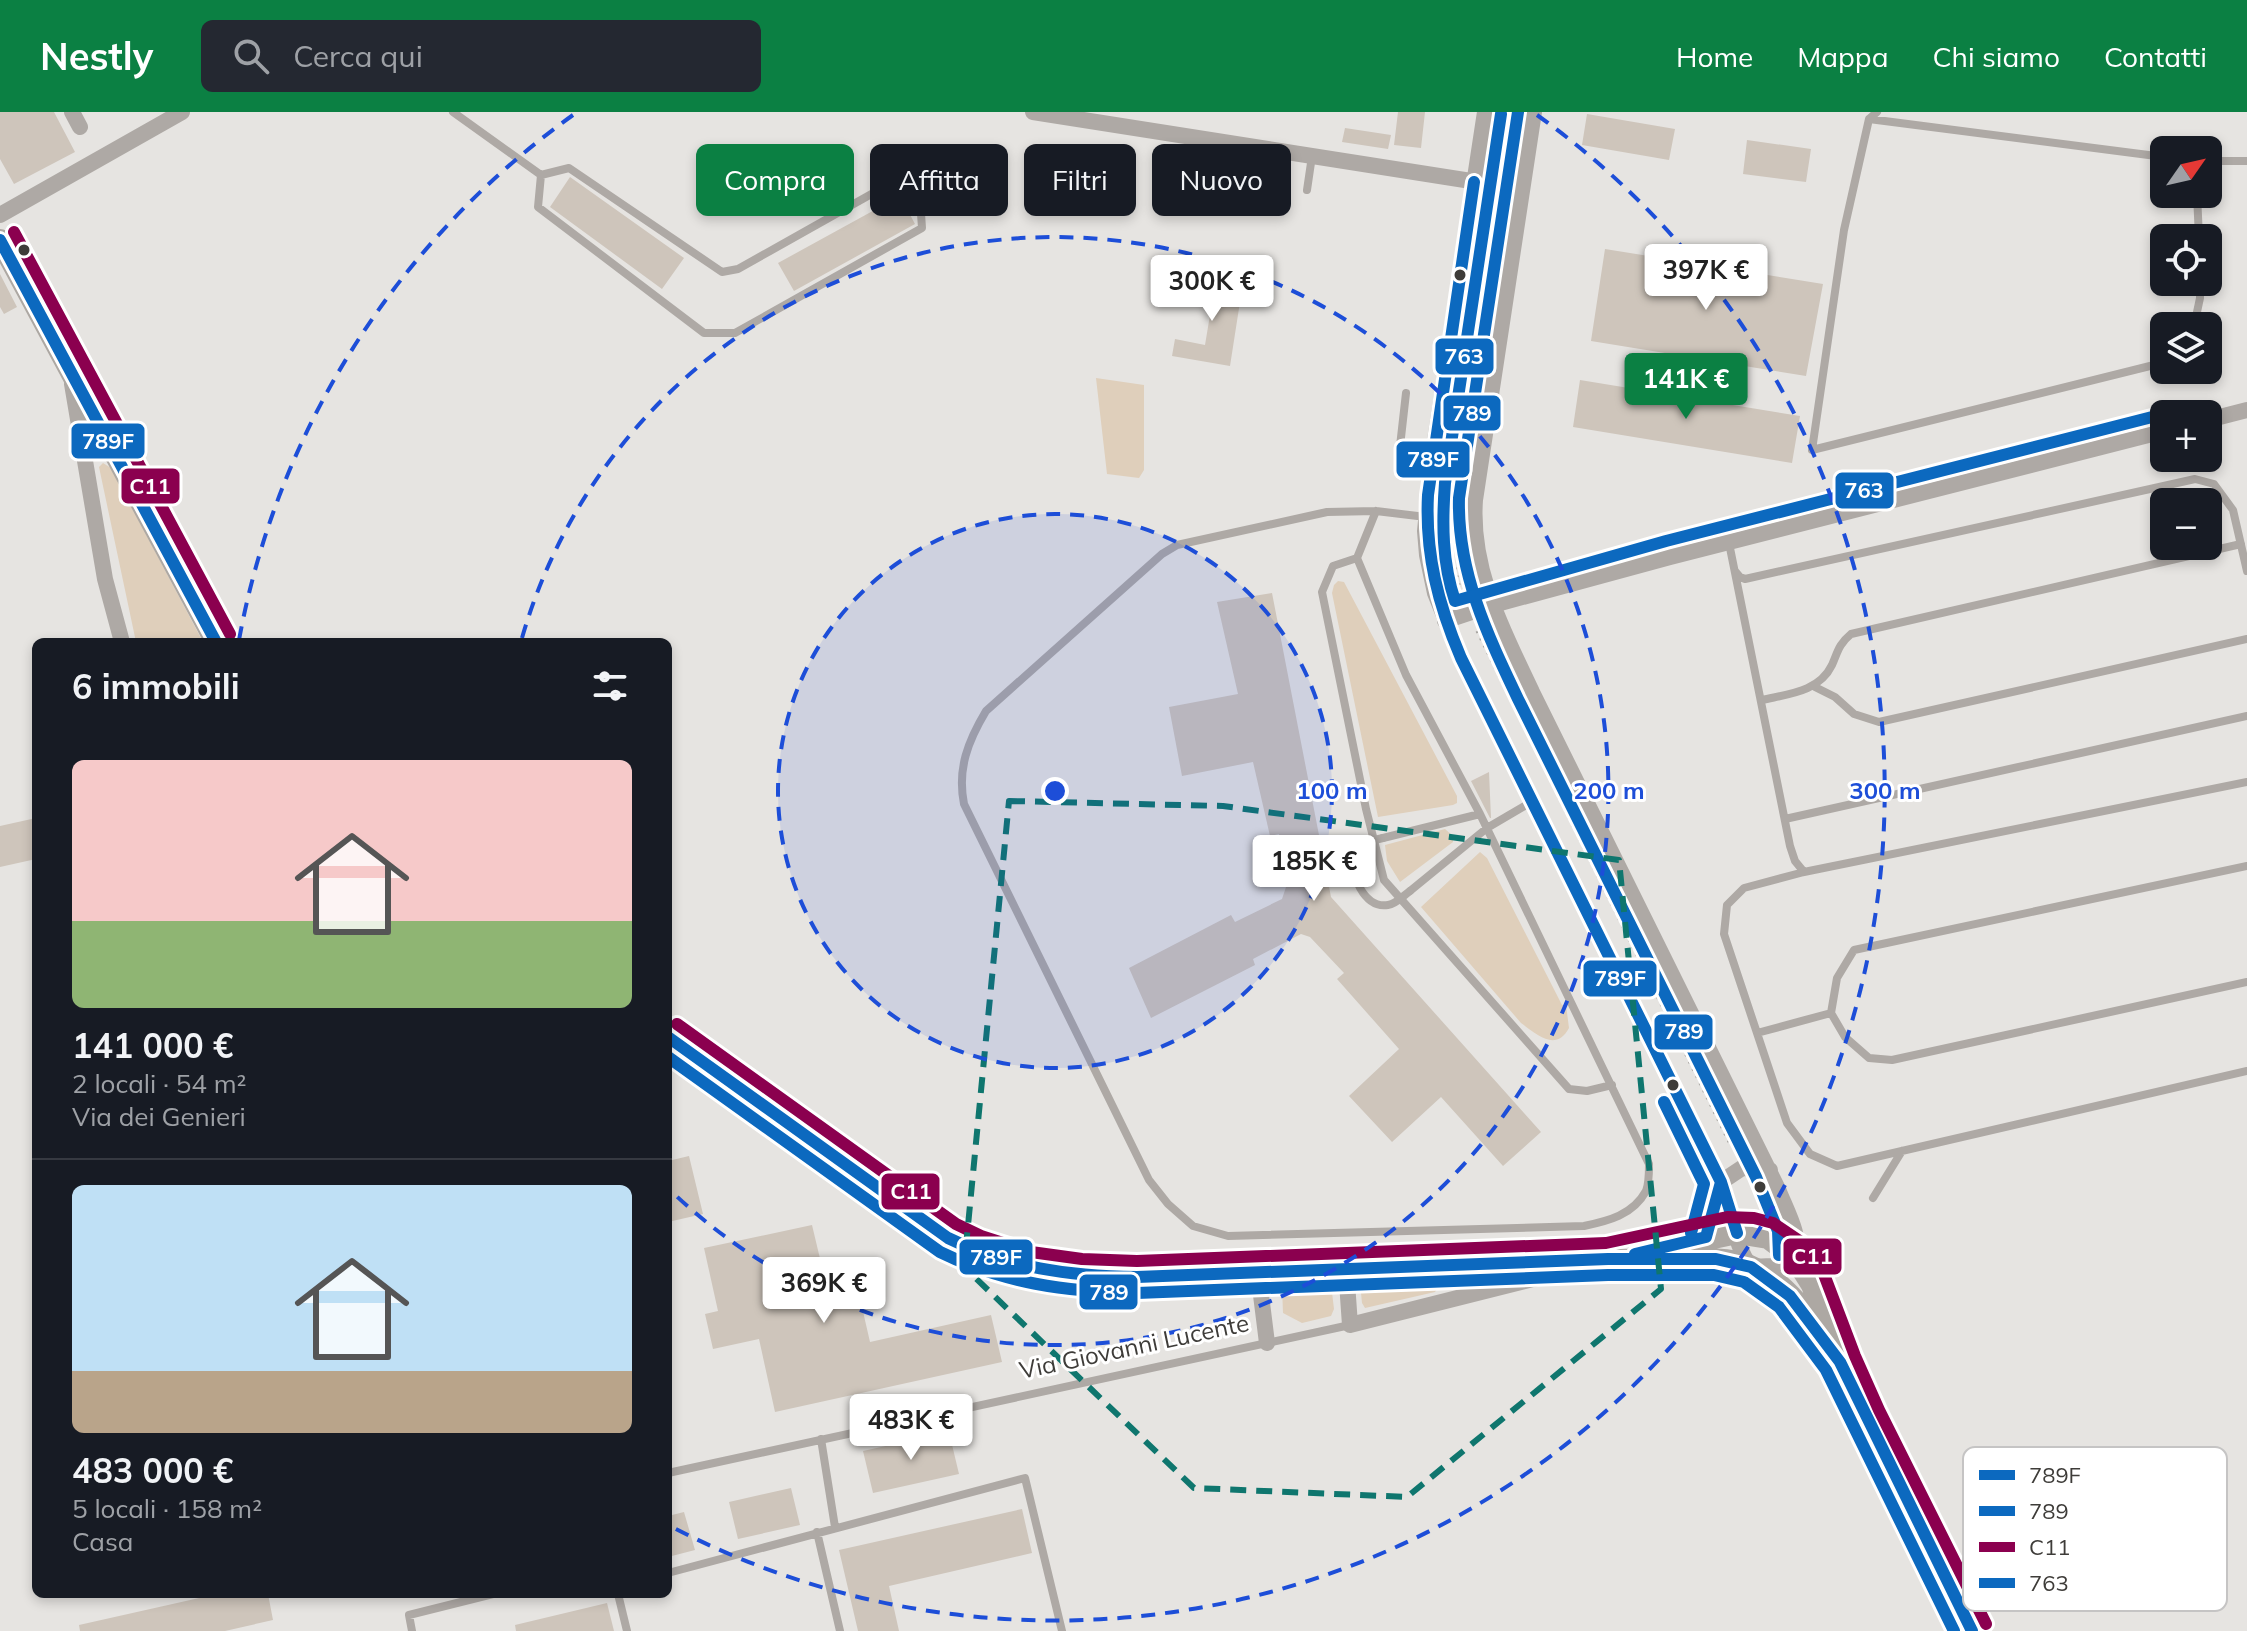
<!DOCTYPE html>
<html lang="it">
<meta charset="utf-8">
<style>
:root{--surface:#171b24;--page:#242831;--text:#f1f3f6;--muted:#9ea1a6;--line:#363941;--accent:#0b8043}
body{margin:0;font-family:Mulish,sans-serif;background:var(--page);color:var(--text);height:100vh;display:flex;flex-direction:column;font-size:30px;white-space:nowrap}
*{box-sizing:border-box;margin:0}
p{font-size:26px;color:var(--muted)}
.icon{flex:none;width:44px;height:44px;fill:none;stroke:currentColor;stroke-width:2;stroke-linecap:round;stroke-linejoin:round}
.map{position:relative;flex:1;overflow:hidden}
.details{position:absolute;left:32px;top:526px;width:640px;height:960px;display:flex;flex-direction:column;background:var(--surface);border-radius:12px;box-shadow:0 4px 12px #0003}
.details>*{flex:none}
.hud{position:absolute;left:696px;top:32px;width:760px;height:72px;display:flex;gap:16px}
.needle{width:52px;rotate:56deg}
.fabs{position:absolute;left:2150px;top:24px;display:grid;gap:16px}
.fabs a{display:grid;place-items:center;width:72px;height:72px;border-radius:12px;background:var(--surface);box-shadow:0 4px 12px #0003;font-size:40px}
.price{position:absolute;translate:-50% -68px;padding:0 18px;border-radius:8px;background:#fff;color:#222;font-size:26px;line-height:52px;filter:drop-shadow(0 2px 4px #0008)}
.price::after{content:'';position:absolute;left:50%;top:48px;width:24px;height:18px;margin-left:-12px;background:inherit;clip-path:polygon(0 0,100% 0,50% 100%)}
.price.current{background:var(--accent);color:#fff}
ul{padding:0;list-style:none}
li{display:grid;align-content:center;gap:16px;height:424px;padding:0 40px}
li+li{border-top:2px solid var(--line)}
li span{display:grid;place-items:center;height:248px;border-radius:12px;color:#555}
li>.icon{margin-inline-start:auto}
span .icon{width:144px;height:144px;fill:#fffc;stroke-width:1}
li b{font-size:34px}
h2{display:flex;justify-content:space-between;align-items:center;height:96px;padding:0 40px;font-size:34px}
.chip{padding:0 28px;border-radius:12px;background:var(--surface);box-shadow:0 4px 12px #0003;font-size:28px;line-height:72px}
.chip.current{background:var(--accent);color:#fff}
header{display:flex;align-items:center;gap:48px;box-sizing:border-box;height:112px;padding:0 40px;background:var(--accent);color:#fff}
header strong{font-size:38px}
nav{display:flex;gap:44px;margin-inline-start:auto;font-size:28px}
.search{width:560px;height:72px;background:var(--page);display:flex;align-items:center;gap:20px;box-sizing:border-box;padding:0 28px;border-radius:12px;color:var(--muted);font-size:30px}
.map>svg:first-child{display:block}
.green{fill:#dfcfbb}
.building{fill:#cec5bb}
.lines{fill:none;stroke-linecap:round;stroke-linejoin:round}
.path{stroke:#a6a39f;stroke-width:3;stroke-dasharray:2 6;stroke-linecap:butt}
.lane{stroke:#aea9a5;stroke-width:8}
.street{stroke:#aea9a5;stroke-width:16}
.secondary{stroke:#ada8a3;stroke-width:22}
.lane-bridge{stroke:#aea9a5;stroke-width:8}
.bus-1-casing{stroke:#fff;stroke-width:18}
.bus-2-casing{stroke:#fff;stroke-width:18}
.bus-3-casing{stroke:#fff;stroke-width:18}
.bus-4-casing{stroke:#fff;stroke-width:18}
.bus-1{stroke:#0c69bf;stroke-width:12}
.bus-2{stroke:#0c69bf;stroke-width:12}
.bus-3{stroke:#8b004f;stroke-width:12}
.bus-4{stroke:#0c69bf;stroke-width:12}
.marked{fill:none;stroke:#0f766e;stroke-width:6;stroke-dasharray:16 10;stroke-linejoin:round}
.ring{fill:none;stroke:#1d4ed8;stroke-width:4;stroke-dasharray:14 10}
.bus-dot{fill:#3e3c39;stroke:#fff;stroke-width:3}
.labels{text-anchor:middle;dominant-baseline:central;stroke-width:6;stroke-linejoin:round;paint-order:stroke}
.street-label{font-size:24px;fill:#3e3c39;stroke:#fff}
.key{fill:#fff;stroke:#c5c4c4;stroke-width:2}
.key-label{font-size:22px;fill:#3e3c39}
.centre{fill:#1d4ed8;stroke:#fff;stroke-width:4}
.ring-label{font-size:24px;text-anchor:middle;font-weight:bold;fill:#1d4ed8;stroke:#fff;stroke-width:6;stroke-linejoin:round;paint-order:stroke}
.line-badge{stroke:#fff;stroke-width:3}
.badge-label{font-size:22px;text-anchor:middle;font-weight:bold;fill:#fff}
</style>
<header>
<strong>Nestly</strong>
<div class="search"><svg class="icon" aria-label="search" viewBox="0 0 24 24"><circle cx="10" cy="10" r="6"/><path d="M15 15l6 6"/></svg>Cerca qui</div>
<nav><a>Home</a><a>Mappa</a><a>Chi siamo</a><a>Contatti</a></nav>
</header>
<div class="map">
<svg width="2247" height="1519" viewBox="0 0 2247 1519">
<rect width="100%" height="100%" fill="#e6e4e1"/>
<!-- green -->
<path class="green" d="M1096,266L1144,273V358L1139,366L1107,362Z
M103,351L111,356L203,530H136L99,355Z
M1338,469L1344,470L1457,684V691L1453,693L1378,705L1332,481L1334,473Z
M1445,717L1453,724V730L1400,770L1387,749L1385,733Z
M1480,740L1487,746L1562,893H1566L1569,916C1556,940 1537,923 1521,911L1421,795Z
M1434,1167L1439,1174L1435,1180L1365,1196L1362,1191L1360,1171Z
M1331,1172L1334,1197L1331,1204L1302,1211L1283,1201L1282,1175Z"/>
<!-- building -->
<path class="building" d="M0,0H54L75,40L14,72L0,47Z
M1398,0H1425L1421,36L1394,33Z
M1587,2L1675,17L1669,48L1582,33Z
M1345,16L1391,23L1388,37L1342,30Z
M1747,28L1811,37L1806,70L1743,62Z
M570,65L684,146L662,177L550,95Z
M900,84L915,112L794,179L778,151Z
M1605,137L1823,172L1806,264L1591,229Z
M0,162L17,195L4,202L0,195Z
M1183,168L1242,177L1230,254L1172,244L1175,227L1205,233L1212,191L1180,186Z
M1580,268L1800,304L1792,351L1573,315Z
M1272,481L1331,785L1541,1020L1503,1054L1441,985L1392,1030L1349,984L1399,937L1337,867L1344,861L1310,825L1301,822L1253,847L1255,853L1151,906L1129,856L1231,803L1235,810L1282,787L1286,775L1279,722L1270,724L1253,650L1182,664L1169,595L1238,582L1217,490Z
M1489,660L1491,706H1490L1471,669Z
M36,706V747L0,755V714Z
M689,1044L703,1102L668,1110V1049Z
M812,1113L827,1176L856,1169L870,1230L991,1203L1002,1250L775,1300L759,1227L713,1237L705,1202L718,1199L704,1136Z
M949,1320L959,1362L873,1381L863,1339Z
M791,1376L800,1413L738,1427L729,1390Z
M1022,1397L1032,1441L889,1474L899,1519H858L839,1438Z
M684,1400L695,1438L668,1445V1404Z
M217,1482H268L273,1508L225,1519H80L79,1513Z
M607,1491L614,1519H516L515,1513Z"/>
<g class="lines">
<!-- path -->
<path class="path" d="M1503,31L1506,15L1516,3
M1461,481L1451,439L1450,398L1495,90
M1477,519L1729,1030"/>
<!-- lane -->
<path class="lane" d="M453,0L541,63L569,56L722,160L738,157L891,71L920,87L984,54
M1877,0L1869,7L1844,118L1812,338L2158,252L2164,248
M1869,7L2164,45
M2208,49H2247
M541,63L538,95L704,221H735L922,116L920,87
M1307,78L1312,44
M2197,82L2199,126
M2194,214L2200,186V170
M1406,281L1398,352L1431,359
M1376,399L1357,446L1406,563L1480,702L1649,1052C1649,1060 1649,1072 1646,1079C1633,1103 1608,1109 1584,1114L1228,1124L1193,1114L1168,1092L1149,1068L964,692C957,657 968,629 986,599L1162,442L1177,433L1327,400L1376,399L1426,405
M1729,431L1790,734L1795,749L1804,760
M1357,446L1333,454L1322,480L1366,697L1384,768L1569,977L1587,979L1612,973
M1735,459L1740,465L1745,467L2195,367L2214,372L2233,398L2247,459
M1815,575L1835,585L1854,602L1879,610L2247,527
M1762,588C1788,582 1819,580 1832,553C1838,539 1839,532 1851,522L2241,432
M2247,670L1804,760L1744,776L1727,793L1724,822L1787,1011L1810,1042L1837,1054L2247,959
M1785,707L2247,604
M1383,726L1480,702
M2247,754L1854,838L1837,866L1831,901L1845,925L1869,946L1892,948L2247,870
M1410,779L1487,716L1533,689
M1757,921L1831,901
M1873,1086L1902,1039
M821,1327L835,1415
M668,1361L1350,1213
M817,1420L840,1519
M668,1461L1025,1366L1062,1519
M618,1482L627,1519
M412,1519L409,1503L493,1482"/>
<!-- street -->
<path class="street" d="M72,0L80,15
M1033,0L1522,77
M1485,0L1432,348L1425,419L1427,443L1435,481L1461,546L1721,1070C1732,1095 1734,1135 1751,1155L1772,1154L1795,1146C1803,1126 1785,1096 1778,1077L1532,580C1503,518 1470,458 1475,388L1534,0
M0,103L182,0
M72,272L105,467L122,530
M2208,308L2247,298
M1445,509L1493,493L1670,445L2164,319
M1721,1070L1742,1056L1770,1058
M1706,1125L1721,1070
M1346,1156L1350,1213L1588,1153
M1258,1159L1267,1231"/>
<!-- secondary -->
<path class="secondary" d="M0,128L216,530
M668,925L948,1126C1005,1157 1063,1165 1128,1165C1303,1161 1478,1143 1654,1149C1685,1150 1719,1142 1750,1154C1790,1171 1817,1216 1840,1250
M1647,1140L1737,1121L1768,1126L1795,1146L1812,1173L1840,1250L1865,1305L1972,1519"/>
<!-- lane-bridge -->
<path class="lane-bridge" d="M1383,726L1366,730L1351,742C1351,761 1363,797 1388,793C1396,792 1403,784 1410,779"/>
<defs>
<path id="bus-1" d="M1474,70L1428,383C1425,442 1438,492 1461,546L1721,1070L1737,1121
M0,128L216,530
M668,925L948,1126C1009,1156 1069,1164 1137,1165L1608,1147H1716L1751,1155L1790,1184L1840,1250L1972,1519
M1635,1142L1706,1125L1721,1070"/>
<path id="bus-2" d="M1518,0L1459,386C1457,459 1487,522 1518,587L1756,1065L1778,1119L1779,1143
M668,945L940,1140C1003,1171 1066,1180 1137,1181L1608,1163H1714L1744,1170L1779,1195L1826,1258L1954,1519
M1664,990L1704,1072L1691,1121"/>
<path id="bus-3" d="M14,120L230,522
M677,912L956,1112L981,1124L1031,1140L1082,1147L1137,1149L1606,1131L1727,1105L1754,1106L1773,1111L1801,1130L1822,1157L1855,1244L1879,1298L1986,1512"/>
<path id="bus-4" d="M1501,2L1445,371C1442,411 1442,450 1455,489L1666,429L2160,303"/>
</defs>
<!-- bus-1 casing -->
<use href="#bus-1" class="bus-1-casing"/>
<!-- bus-2 casing -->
<use href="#bus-2" class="bus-2-casing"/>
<!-- bus-3 casing -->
<use href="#bus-3" class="bus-3-casing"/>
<!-- bus-4 casing -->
<use href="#bus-4" class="bus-4-casing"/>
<!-- bus-1 -->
<use href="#bus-1" class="bus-1"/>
<!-- bus-2 -->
<use href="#bus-2" class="bus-2"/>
<!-- bus-3 -->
<use href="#bus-3" class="bus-3"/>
<!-- bus-4 -->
<use href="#bus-4" class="bus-4"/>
</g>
<!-- marked area -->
<path class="marked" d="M1009,689L1223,694L1619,748L1661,1177L1407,1385L1194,1376L964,1155Z"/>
<!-- distance rings -->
<circle cx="1055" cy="679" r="277" fill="#1d4ed8" fill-opacity=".12"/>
<g class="ring">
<circle cx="1055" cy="679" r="277"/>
<path d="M522 526A554 554 0 1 1 670 1078"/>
<path d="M239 528A830 830 0 0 1 573 3M1537 3A830 830 0 0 1 672 1415"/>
</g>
<!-- markers -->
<g class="bus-dot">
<circle cx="24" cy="138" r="7"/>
<circle cx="1460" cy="163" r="7"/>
<circle cx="1673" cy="973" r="7"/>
<circle cx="1760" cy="1075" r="7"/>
</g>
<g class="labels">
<!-- street labels -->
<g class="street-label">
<text transform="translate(1134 1234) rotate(-12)">Via Giovanni Lucente</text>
</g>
</g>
<!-- legend -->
<rect x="1963" y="1335" width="264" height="164" rx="12" class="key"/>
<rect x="1979" y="1358" width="36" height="10" fill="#0c69bf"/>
<rect x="1979" y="1394" width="36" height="10" fill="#0c69bf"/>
<rect x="1979" y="1430" width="36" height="10" fill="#8b004f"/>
<rect x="1979" y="1466" width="36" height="10" fill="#0c69bf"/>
<g class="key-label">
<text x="2029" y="1371">789F</text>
<text x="2029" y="1407">789</text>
<text x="2029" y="1443">C11</text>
<text x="2029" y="1479">763</text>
</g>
<circle cx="1055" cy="679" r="12" class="centre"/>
<g class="ring-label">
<text x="1332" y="687">100 m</text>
<text x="1609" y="687">200 m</text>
<text x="1885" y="687">300 m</text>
</g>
<g class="line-badge">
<rect x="1434" y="225" width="61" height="39" rx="8" fill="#0c69bf"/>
<rect x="1442" y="282" width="60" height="38" rx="8" fill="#0c69bf"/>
<rect x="70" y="310" width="76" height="38" rx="8" fill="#0c69bf"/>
<rect x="1395" y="328" width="76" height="39" rx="8" fill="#0c69bf"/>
<rect x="120" y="355" width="61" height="38" rx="8" fill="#8b004f"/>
<rect x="1834" y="359" width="61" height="39" rx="8" fill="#0c69bf"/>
<rect x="1582" y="847" width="76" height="39" rx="8" fill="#0c69bf"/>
<rect x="1653" y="901" width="61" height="38" rx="8" fill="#0c69bf"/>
<rect x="880" y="1060" width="61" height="39" rx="8" fill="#8b004f"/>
<rect x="1782" y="1125" width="61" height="39" rx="8" fill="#8b004f"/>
<rect x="958" y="1126" width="76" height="38" rx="8" fill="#0c69bf"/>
<rect x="1078" y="1161" width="61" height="38" rx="8" fill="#0c69bf"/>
</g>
<g class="badge-label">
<text x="1464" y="252">763</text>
<text x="1472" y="309">789</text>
<text x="108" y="337">789F</text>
<text x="1433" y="355">789F</text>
<text x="150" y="382">C11</text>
<text x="1864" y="386">763</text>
<text x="1620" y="874">789F</text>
<text x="1684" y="927">789</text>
<text x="911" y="1087">C11</text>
<text x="1812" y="1152">C11</text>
<text x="996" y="1153">789F</text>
<text x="1109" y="1188">789</text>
</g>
</svg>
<div class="fabs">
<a><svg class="needle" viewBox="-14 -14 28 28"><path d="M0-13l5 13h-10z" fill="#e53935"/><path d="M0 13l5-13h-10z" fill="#9ea1a6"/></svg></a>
<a><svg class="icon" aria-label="locate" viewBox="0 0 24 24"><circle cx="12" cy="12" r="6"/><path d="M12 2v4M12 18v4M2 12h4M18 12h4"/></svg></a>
<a><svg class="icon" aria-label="layers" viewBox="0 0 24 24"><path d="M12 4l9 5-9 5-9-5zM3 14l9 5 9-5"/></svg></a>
<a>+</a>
<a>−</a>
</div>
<b class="price" style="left:1706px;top:200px">397K €</b>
<b class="price" style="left:1212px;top:211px">300K €</b>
<b class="price current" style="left:1686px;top:309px">141K €</b>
<b class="price" style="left:1314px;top:791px">185K €</b>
<b class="price" style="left:824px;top:1213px">369K €</b>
<b class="price" style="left:911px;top:1350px">483K €</b>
<div class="hud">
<a class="chip current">Compra</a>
<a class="chip">Affitta</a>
<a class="chip">Filtri</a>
<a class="chip">Nuovo</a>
</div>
<section class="details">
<h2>6 immobili<svg class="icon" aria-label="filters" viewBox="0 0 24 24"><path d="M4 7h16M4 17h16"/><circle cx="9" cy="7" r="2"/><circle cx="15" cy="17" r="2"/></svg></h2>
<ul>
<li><span style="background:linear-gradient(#f6c9c9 65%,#8fb573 0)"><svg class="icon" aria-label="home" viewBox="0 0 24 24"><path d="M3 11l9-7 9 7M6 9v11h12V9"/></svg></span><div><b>141 000 €</b><p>2 locali · 54 m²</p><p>Via dei Genieri</p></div></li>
<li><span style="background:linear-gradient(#bfe0f5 75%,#b9a48a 0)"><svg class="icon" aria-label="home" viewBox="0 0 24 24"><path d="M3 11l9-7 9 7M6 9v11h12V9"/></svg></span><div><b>483 000 €</b><p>5 locali · 158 m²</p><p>Casa</p></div></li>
</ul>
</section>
</div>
